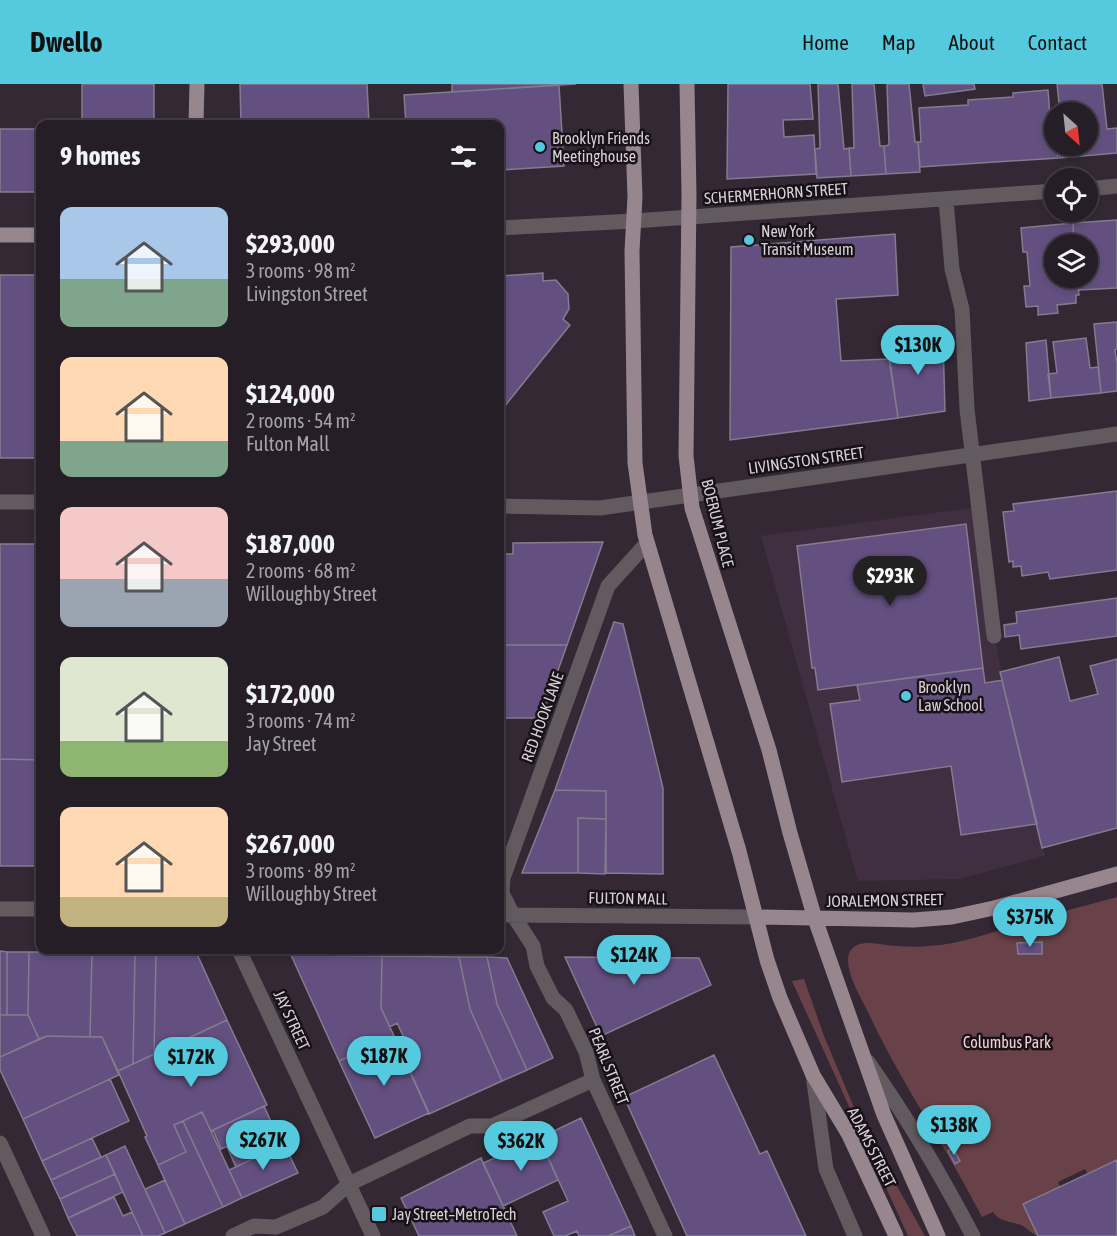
<!DOCTYPE html>
<meta charset="utf-8">
<style>
:root{--surface:#261e27;--page:#322b33;--text:#f1f3f6;--muted:#a4a2a7;--line:#423c44;--accent:#55cade}
body{margin:0;font-family:"Asap Condensed",sans-serif;background:var(--page);color:var(--text);height:100vh;display:flex;flex-direction:column;font-size:22px;white-space:nowrap}
*{box-sizing:border-box;margin:0}
p{font-size:20px;color:var(--muted)}
.icon{flex:none;width:33px;height:33px;fill:none;stroke:currentColor;stroke-width:2;stroke-linecap:round;stroke-linejoin:round}
.map{position:relative;flex:1;overflow:hidden}
.details{position:absolute;left:36px;top:36px;width:468px;height:834px;display:flex;flex-direction:column;background:var(--surface);border-radius:12px;box-shadow:0 3px 9px #0003,0 0 0 2px var(--line)}
.details>*{flex:none}
.needle{width:39px;rotate:153deg}
.fabs{position:absolute;left:1044px;top:18px;display:grid;gap:12px}
.fabs a{display:grid;place-items:center;width:54px;height:54px;border-radius:50%;background:var(--surface);box-shadow:0 3px 9px #0003,0 0 0 2px var(--line);font-size:30px}
.price{position:absolute;translate:-50% -51px;padding:0 14px;border-radius:21px;background:var(--accent);color:#111;font-size:20px;line-height:39px;filter:drop-shadow(0 2px 3px #0008)}
.price::after{content:'';position:absolute;left:50%;top:36px;width:18px;height:14px;margin-left:-9px;background:inherit;clip-path:polygon(0 0,100% 0,50% 100%)}
.price.on{background:#222;color:#fff}
ul{padding:0;list-style:none}
li{display:flex;align-items:center;gap:18px;height:150px;padding:0 24px}
li span{display:grid;place-items:center;flex:none;width:168px;height:120px;border-radius:12px;color:#555}
li>.icon{margin-inline-start:auto}
span .icon{width:72px;height:72px;fill:#fffc;stroke-width:1}
li b{font-size:26px}
h2{display:flex;justify-content:space-between;align-items:center;height:72px;padding:0 24px;font-size:26px}
header{display:flex;align-items:center;gap:36px;box-sizing:border-box;height:84px;padding:0 30px;background:var(--accent);color:#111}
header strong{font-size:28px}
nav{display:flex;gap:33px;margin-inline-start:auto;font-size:21px}
.map>svg:first-child{display:block}
.built{fill:#402f41}
.green{fill:#684248}
.building{fill:#635080;stroke:#827c8e;stroke-width:1.5}
.lines{fill:none;stroke-linecap:round;stroke-linejoin:round}
.minor{stroke:#625a5e;stroke-width:15}
.major{stroke:#97868e;stroke-width:15}
.poi-dot{fill:#55cade;stroke:#181218;stroke-width:2}
.labels{text-anchor:middle;dominant-baseline:central;stroke-width:5;stroke-linejoin:round;paint-order:stroke}
.poi-label{font-size:16px;fill:#d8d0d8;stroke:#181218;text-anchor:start}
.street-label{font-size:16px;fill:#d8d0d8;stroke:#181218}
.park-label{font-size:16px;fill:#f6cfd5;stroke:#181218}
</style>
<header>
<strong>Dwello</strong>
<nav><a>Home</a><a>Map</a><a>About</a><a>Contact</a></nav>
</header>
<div class="map">
<svg width="1117" height="1152" viewBox="0 0 1117 1152">
<rect width="100%" height="100%" fill="#332834"/>
<!-- built -->
<path class="built" d="M978,423L994,552L1020,671L1045,772L959,795L858,797L761,452Z"/>
<!-- green -->
<path class="green" d="M1117,813V1076L1088,1090L1085,1085L1058,1098L1060,1103L1024,1120L1038,1152C1032,1150 1027,1144 1021,1141C1010,1137 999,1138 993,1128L982,1133C946,1062 900,998 867,926C860,912 848,892 848,875C848,869 851,864 857,861C869,856 885,862 897,862C908,863 919,863 929,862C959,860 989,850 1017,840Z
M804,895L824,952L858,1033L925,1152H908L792,897Z"/>
<!-- building -->
<path class="building" d="M82,0H154V40H82Z
M240,0H367L369,39L381,38V40H241Z
M452,0H576L452,8Z
M728,0H810L813,35L783,36L784,53L814,51L816,90L727,95Z
M818,0H838L844,65L849,64L851,92L817,94L815,65L820,64Z
M852,0H874L880,62H884L886,90L851,92L849,64H854Z
M887,0H909L915,58H918L920,88L886,90L884,62L889,61Z
M923,0H974L975,5L925,12Z
M1057,0H1102L1107,45L1117,44V69L1060,74L1059,66L1062,62H1088V28H1060Z
M559,1L564,82L500,86V40H406L404,11Z
M1048,6L1051,46H1054V62H1057L1058,74L920,83L918,58H921L919,24L968,21V16L1013,13V9Z
M0,45H40V108H0Z
M1117,136V204L1079,206L1077,194H1088V160H1074L1073,139Z
M1073,139L1074,160H1054V194H1072L1073,201L1078,200L1079,211H1076V219L1057,221L1058,229L1038,231V222L1026,223L1024,202H1030L1027,168H1023L1021,144Z
M895,150L898,211L836,215L841,277L889,275L898,334L730,356L731,163Z
M543,189V197L556,196L568,210L569,225L563,235L570,241L500,328V192Z
M0,191H40V374H0Z
M1117,238V265L1115,266L1117,280V307L1101,309L1094,240Z
M943,254L945,327L898,334L887,256Z
M1086,254L1090,284L1098,283L1101,309L1051,314L1048,290L1057,289L1053,258Z
M1046,256L1051,314L1029,317L1026,259Z
M1117,407V486L1050,495L1048,488L1022,492L1021,482L1013,483V477L1009,478L1003,428L1014,427L1013,420Z
M966,440L983,584L818,606L815,584H812L797,462Z
M603,458L567,561H500V470H513V459Z
M0,460H40V676L0,675Z
M1117,514V552L1021,565L1019,551L1005,553L1004,541L1017,539L1016,528Z
M614,538L623,540L663,704V790L606,789V707L555,706Z
M500,561H567L541,634H500Z
M1059,573L1070,617L1098,610L1090,582L1117,575V744L1042,764L1000,588Z
M983,584L985,599L1002,596L1037,740L961,751L951,682L842,698L830,620L860,616L857,601Z
M0,675L40,676V782H0Z
M555,706L606,707V735L578,734V789H522Z
M578,734L606,735L605,790L578,789Z
M1042,858V870H1018L1017,859Z
M0,867L7,868V931H0Z
M7,868H29L28,931H7Z
M29,868H92L90,953L47,952L39,955L28,931Z
M92,868L135,869L133,980L118,987L102,953H90Z
M135,869H156L155,923L154,970L133,980Z
M156,869L197,870L227,936L154,970Z
M291,871L382,872L381,924L394,952L339,977Z
M382,872L459,873L470,925L502,997L429,1030L405,977L413,973L397,939L390,943L381,924Z
M459,873H487L497,920L527,986L502,997L470,925Z
M487,873L507,874L553,974L527,986L497,920Z
M565,873L699,874L711,901L601,952Z
M0,931H28L39,955L0,973Z
M227,936L267,1021L211,1047L202,1028L174,1041L186,1068L158,1081L145,1053L147,1052L118,987Z
M47,952L102,953L119,991L23,1035L0,986V973Z
M394,952L429,1029L375,1054L339,977Z
M714,971L760,1070L767,1067L806,1152H687L624,1013Z
M110,995L129,1037L42,1077L23,1035Z
M264,1022L273,1042L221,1065L213,1046Z
M202,1028L242,1114L223,1123L183,1037Z
M581,1034L631,1142L608,1152H579L577,1147L565,1152H554L543,1128L568,1117L539,1054Z
M183,1037L223,1123L185,1140L158,1081L186,1068L174,1041Z
M275,1040L284,1060L236,1083L227,1063Z
M92,1054L101,1073L51,1096L42,1077Z
M539,1054L558,1096L503,1122L483,1079Z
M284,1060L298,1089L242,1114L229,1086Z
M125,1062L165,1149L158,1152H143L106,1071Z
M953,1064L960,1077L955,1080L948,1067Z
M106,1071L115,1090L60,1115L51,1096Z
M481,1074L517,1152H419L401,1114Z
M1117,1076V1152H1038L1023,1120Z
M115,1090L123,1108L68,1134L60,1115Z
M165,1096L185,1140L165,1149L145,1105Z
M114,1113L123,1132L132,1128L143,1152H77L68,1134Z
M631,1142L635,1152H608Z"/>
<g class="lines">
<!-- minor -->
<path class="minor" d="M1088,105L1117,102
M946,116L952,185L962,225L967,325L994,552
M500,144L634,137L1054,107
M0,418H40
M500,422L600,424L1117,350
M647,459L608,502L503,794L502,809L513,831L533,862L537,882L553,914L566,926L586,968L593,996L665,1152
M0,825H40
M500,831L756,833
M239,866L373,1152
M868,978C907,1033 941,1091 973,1152
M813,991L826,1085L855,1152
M0,1059L43,1152
M233,1152L254,1142L276,1143L323,1123L349,1100L470,1042H492L593,996"/>
<!-- major -->
<path class="major" d="M631,0L635,113L632,167L635,379L645,451L739,767L767,876L780,914L813,991L849,1051L896,1152
M687,0L689,111L686,372L692,424L769,666L790,749L815,835L884,1031L938,1152
M196,40L197,0
M0,151H40
M756,833L914,836L952,833L994,824L1117,790"/>
</g>
<!-- markers -->
<g class="poi-dot">
<circle cx="540" cy="63" r="6"/>
<circle cx="749" cy="156" r="6"/>
<circle cx="906" cy="612" r="6"/>
<rect x="371" y="1122" width="16" height="16" rx="3"/>
</g>
<g class="labels">
<!-- poi labels -->
<g class="poi-label">
<text x="552" y="54">Brooklyn Friends<tspan x="552" dy="18">Meetinghouse</tspan></text>
<text x="761" y="147">New York<tspan x="761" dy="18">Transit Museum</tspan></text>
<text x="918" y="603">Brooklyn<tspan x="918" dy="18">Law School</tspan></text>
<text x="392" y="1130">Jay Street–MetroTech</text>
</g>
<!-- street labels -->
<g class="street-label">
<text transform="translate(776 109) rotate(-4)">SCHERMERHORN STREET</text>
<text transform="translate(806 376) rotate(-8)">LIVINGSTON STREET</text>
<text transform="translate(718 439) rotate(76)">BOERUM PLACE</text>
<text transform="translate(542 633) rotate(-70)">RED HOOK LANE</text>
<text transform="translate(628 814) rotate(1)">FULTON MALL</text>
<text transform="translate(885 816) rotate(-1)">JORALEMON STREET</text>
<text transform="translate(292 936) rotate(65)">JAY STREET</text>
<text transform="translate(609 982) rotate(68)">PEARL STREET</text>
<text transform="translate(872 1063) rotate(63)">ADAMS STREET</text>
</g>
<!-- park labels -->
<g class="park-label">
<text x="1007" y="958">Columbus Park</text>
</g>
</g>
</svg>
<div class="fabs">
<a><svg class="needle" viewBox="-14 -14 28 28"><path d="M0-13l5 13h-10z" fill="#e53935"/><path d="M0 13l5-13h-10z" fill="#a4a2a7"/></svg></a>
<a><svg class="icon" aria-label="locate" viewBox="0 0 24 24"><circle cx="12" cy="12" r="6"/><path d="M12 2v4M12 18v4M2 12h4M18 12h4"/></svg></a>
<a><svg class="icon" aria-label="layers" viewBox="0 0 24 24"><path d="M12 4l9 5-9 5-9-5zM3 14l9 5 9-5"/></svg></a>
</div>
<b class="price" style="left:918px;top:292px">$130K</b>
<b class="price on" style="left:890px;top:523px">$293K</b>
<b class="price" style="left:1030px;top:864px">$375K</b>
<b class="price" style="left:634px;top:902px">$124K</b>
<b class="price" style="left:384px;top:1003px">$187K</b>
<b class="price" style="left:191px;top:1004px">$172K</b>
<b class="price" style="left:954px;top:1072px">$138K</b>
<b class="price" style="left:263px;top:1087px">$267K</b>
<b class="price" style="left:521px;top:1088px">$362K</b>
<section class="details">
<h2>9 homes<svg class="icon" aria-label="filters" viewBox="0 0 24 24"><path d="M4 7h16M4 17h16"/><circle cx="9" cy="7" r="2"/><circle cx="15" cy="17" r="2"/></svg></h2>
<ul>
<li><span style="background:linear-gradient(#a9c7e8 60%,#7fa58c 0)"><svg class="icon" aria-label="home" viewBox="0 0 24 24"><path d="M3 11l9-7 9 7M6 9v11h12V9"/></svg></span><div><b>$293,000</b><p>3 rooms · 98 m²</p><p>Livingston Street</p></div></li>
<li><span style="background:linear-gradient(#ffd9b3 70%,#7fa58c 0)"><svg class="icon" aria-label="home" viewBox="0 0 24 24"><path d="M3 11l9-7 9 7M6 9v11h12V9"/></svg></span><div><b>$124,000</b><p>2 rooms · 54 m²</p><p>Fulton Mall</p></div></li>
<li><span style="background:linear-gradient(#f6c9c9 60%,#9aa5b1 0)"><svg class="icon" aria-label="home" viewBox="0 0 24 24"><path d="M3 11l9-7 9 7M6 9v11h12V9"/></svg></span><div><b>$187,000</b><p>2 rooms · 68 m²</p><p>Willoughby Street</p></div></li>
<li><span style="background:linear-gradient(#dfe7d0 70%,#8fb573 0)"><svg class="icon" aria-label="home" viewBox="0 0 24 24"><path d="M3 11l9-7 9 7M6 9v11h12V9"/></svg></span><div><b>$172,000</b><p>3 rooms · 74 m²</p><p>Jay Street</p></div></li>
<li><span style="background:linear-gradient(#ffd9b3 75%,#c2b280 0)"><svg class="icon" aria-label="home" viewBox="0 0 24 24"><path d="M3 11l9-7 9 7M6 9v11h12V9"/></svg></span><div><b>$267,000</b><p>3 rooms · 89 m²</p><p>Willoughby Street</p></div></li>
</ul>
</section>
</div>
